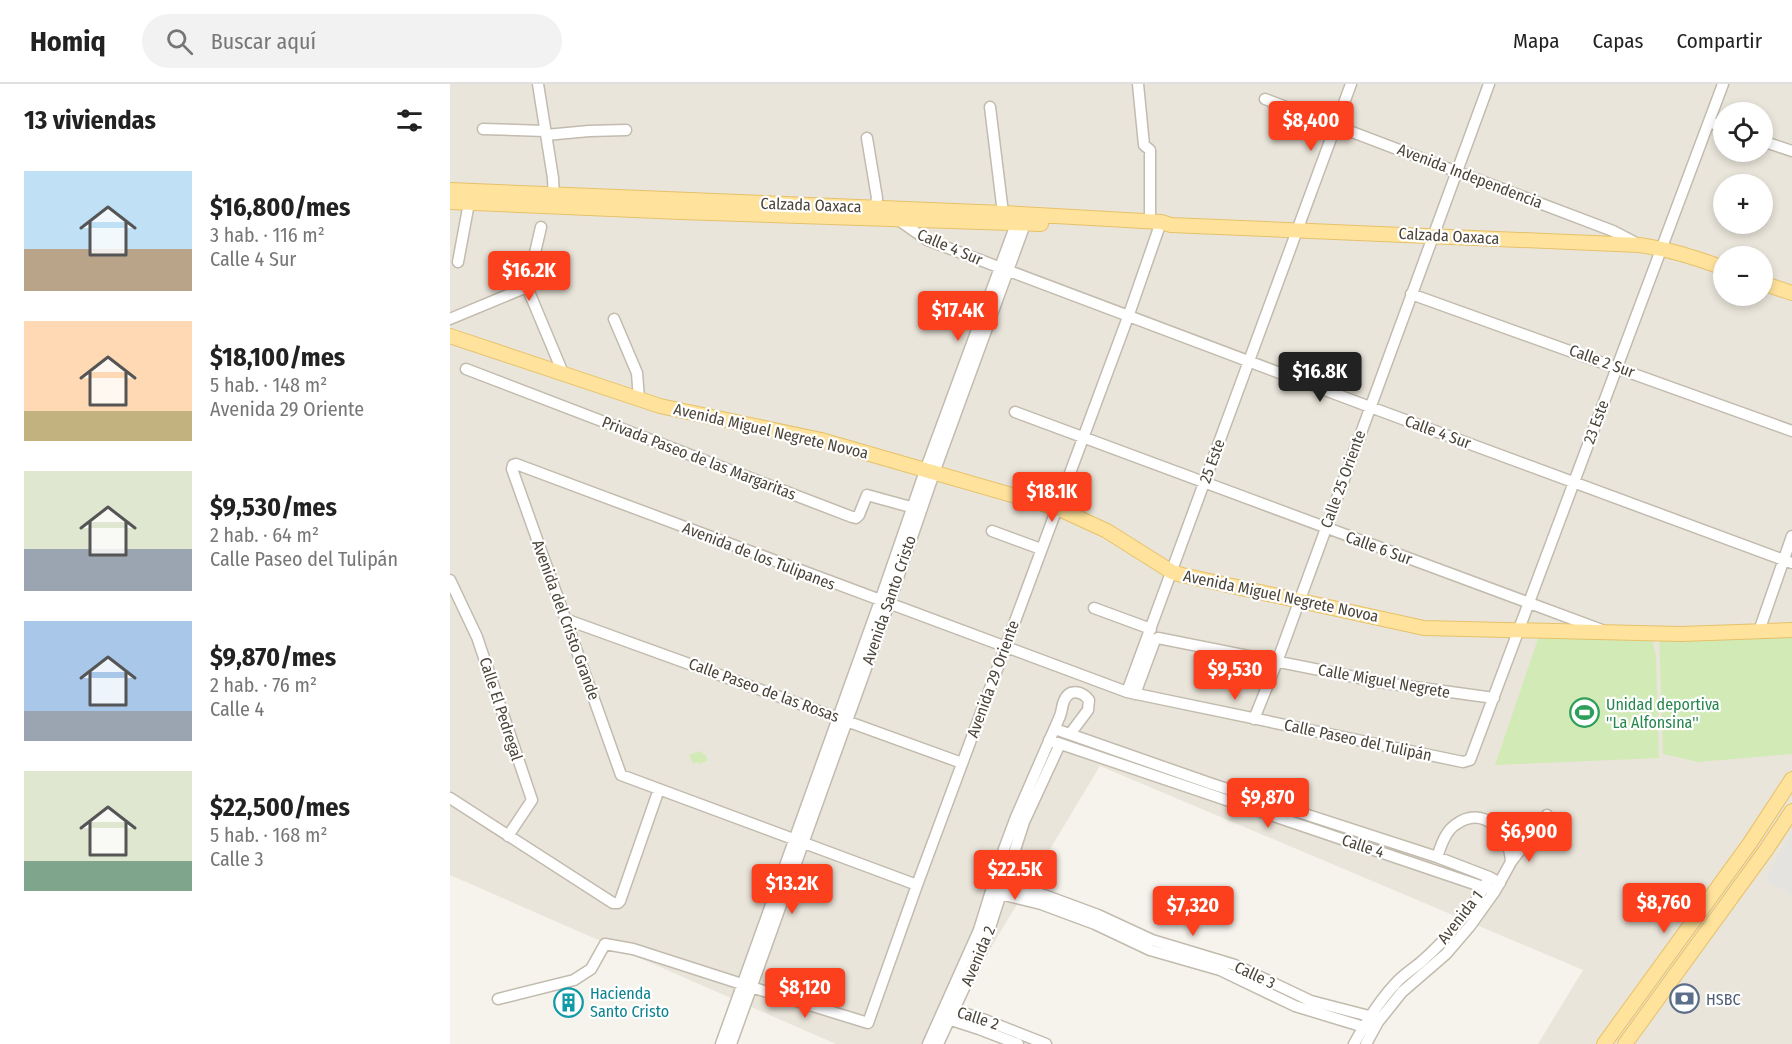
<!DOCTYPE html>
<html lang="es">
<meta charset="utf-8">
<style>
:root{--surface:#fff;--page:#f2f2f2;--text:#222;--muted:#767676;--line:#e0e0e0;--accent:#fc3f1d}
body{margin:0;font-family:"Fira Sans Condensed",sans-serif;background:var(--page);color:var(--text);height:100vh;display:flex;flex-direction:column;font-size:22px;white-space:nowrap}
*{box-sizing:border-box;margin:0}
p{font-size:20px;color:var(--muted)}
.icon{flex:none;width:33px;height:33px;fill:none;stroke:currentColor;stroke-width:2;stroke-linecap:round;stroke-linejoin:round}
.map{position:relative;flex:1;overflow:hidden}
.drawer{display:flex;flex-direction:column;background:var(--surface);width:450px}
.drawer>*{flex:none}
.tools{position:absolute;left:1263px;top:18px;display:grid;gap:12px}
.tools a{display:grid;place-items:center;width:60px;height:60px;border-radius:50%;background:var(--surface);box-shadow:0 3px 9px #0003;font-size:30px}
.price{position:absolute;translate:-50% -51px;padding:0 14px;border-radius:6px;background:var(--accent);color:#fff;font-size:20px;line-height:39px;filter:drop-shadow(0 2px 3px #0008)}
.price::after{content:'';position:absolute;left:50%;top:36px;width:18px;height:14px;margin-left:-9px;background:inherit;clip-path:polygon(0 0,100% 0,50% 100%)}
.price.selected{background:#222;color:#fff}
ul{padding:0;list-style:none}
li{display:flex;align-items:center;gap:18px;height:150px;padding:0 24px}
li span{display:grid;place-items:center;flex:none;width:168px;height:120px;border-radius:0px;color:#555}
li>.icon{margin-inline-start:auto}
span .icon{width:72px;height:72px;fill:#fffc;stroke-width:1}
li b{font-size:26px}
h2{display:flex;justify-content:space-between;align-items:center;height:72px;padding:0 24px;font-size:26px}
header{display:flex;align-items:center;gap:36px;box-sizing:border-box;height:84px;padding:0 30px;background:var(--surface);border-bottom:2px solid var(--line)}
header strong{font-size:28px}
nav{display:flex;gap:33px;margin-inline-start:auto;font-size:21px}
.search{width:420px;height:54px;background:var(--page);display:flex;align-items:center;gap:15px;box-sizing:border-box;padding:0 21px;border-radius:33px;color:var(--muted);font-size:22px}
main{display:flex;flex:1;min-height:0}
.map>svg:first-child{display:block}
.residential{fill:#eae5da;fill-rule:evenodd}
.green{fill:#d2eab5}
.parking{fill:#e5e3e0}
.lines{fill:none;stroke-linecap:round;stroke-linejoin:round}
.minor-casing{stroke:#c2bbae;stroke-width:13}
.major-casing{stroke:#e6c16a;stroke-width:16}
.minor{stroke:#fff;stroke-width:10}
.major{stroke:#ffe39c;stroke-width:14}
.labels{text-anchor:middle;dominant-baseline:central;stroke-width:4.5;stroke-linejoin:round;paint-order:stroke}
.street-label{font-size:16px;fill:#4b4439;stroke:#fff}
.leisure-label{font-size:16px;fill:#27864d;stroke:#fff;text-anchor:start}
.culture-label{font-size:16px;fill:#0d838f;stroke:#fff;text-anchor:start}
.service-label{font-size:16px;fill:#4e5e75;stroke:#fff;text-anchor:start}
</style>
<header>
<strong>Homiq</strong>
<div class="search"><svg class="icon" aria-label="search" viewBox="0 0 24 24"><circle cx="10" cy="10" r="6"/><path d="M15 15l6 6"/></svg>Buscar aquí</div>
<nav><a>Mapa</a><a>Capas</a><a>Compartir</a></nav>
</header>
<main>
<section class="drawer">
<h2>13 viviendas<svg class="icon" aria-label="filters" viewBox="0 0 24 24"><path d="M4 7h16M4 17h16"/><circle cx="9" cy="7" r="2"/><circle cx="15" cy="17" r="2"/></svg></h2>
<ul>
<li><span style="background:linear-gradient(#bfe0f5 65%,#b9a48a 0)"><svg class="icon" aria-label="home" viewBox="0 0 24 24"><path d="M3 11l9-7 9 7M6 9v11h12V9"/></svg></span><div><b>$16,800/mes</b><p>3 hab. · 116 m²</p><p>Calle 4 Sur</p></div></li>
<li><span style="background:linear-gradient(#ffd9b3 75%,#c2b280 0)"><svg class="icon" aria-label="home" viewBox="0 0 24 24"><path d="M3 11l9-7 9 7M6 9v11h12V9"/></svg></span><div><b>$18,100/mes</b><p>5 hab. · 148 m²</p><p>Avenida 29 Oriente</p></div></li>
<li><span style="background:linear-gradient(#dfe7d0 65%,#9aa5b1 0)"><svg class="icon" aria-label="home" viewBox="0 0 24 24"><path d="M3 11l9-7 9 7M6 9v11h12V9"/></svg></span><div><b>$9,530/mes</b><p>2 hab. · 64 m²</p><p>Calle Paseo del Tulipán</p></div></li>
<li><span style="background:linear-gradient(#a9c7e8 75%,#9aa5b1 0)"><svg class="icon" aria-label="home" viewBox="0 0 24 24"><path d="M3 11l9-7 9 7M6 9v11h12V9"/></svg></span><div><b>$9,870/mes</b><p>2 hab. · 76 m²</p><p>Calle 4</p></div></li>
<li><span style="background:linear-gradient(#dfe7d0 75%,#7fa58c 0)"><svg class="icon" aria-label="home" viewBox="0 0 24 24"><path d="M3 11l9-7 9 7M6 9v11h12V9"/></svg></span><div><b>$22,500/mes</b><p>5 hab. · 168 m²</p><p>Calle 3</p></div></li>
</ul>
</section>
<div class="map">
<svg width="1342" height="960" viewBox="0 0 1342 960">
<rect width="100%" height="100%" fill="#f6f3ec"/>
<!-- residential -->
<path class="residential" d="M0,0H1342V960H1088L1133,886L650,682L483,960H386L0,791ZM1274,28H1312V68H1274ZM1274,100H1312V140H1274ZM1274,172H1312V212H1274Z"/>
<!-- green -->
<path class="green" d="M1209,548L1342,549V670L1248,678L1213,670Z
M1090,549H1202L1204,565L1206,571L1209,674L1045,681Z
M249,667L256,671L257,677L249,680L248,678L243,680L239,671Z"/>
<!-- parking -->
<path class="parking" d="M1342,746V811L1315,797Z"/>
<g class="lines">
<defs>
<path id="minor" d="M88,0L103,94L104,117
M688,0L694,61L700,66V137
M815,15L1163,147L1186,159
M540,23L553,129
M1259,38L1274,43
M33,45L95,47
M96,51L139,47L176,46
M417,54L427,114L424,129
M1312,57L1342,67
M447,135L477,156L920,323L1342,479
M8,178L19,119
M77,203L113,289
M961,210L1342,347
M0,235L77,203L91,143
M164,235L187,289L189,315
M16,285L402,433L406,434L409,431L417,411L468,425
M565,328L1152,546
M542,447L591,465
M0,496L27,553L82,716L58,752
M644,524L701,545
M115,535L512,679
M1309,547L1342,452
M677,608L901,0
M685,610L705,556L708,554L935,599L1044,614
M804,635L827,578L1039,0
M605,645L762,700L987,773L1039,793L1050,799
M599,656L1045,807
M0,714L163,819H168L170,817L209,705
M1040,737L1053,736L1086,745
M987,773C991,762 995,748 1005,741C1034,719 1060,750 1061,778
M545,798L594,811L648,831L702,856L785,881L861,917L919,932L928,938
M467,801L171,691L62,385L63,381L66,380L677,608L1013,678L1020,676L1273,0
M542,808L591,820L645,840L700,866L770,886L845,922L914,943L922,948
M48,915L124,896L141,885L155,860L183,865L301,903L418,939L467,801L678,233L711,138
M498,924L535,936L596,960
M492,933L529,945L568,960
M271,960L430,517L475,387L566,140
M281,960L439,520L484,389L575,140
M478,960L529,846L554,765L566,733L610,632C612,627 612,621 614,617C619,604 632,607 639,616L638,626L620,650
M488,960L535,859L574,738L610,660
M904,960C916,938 929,917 946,899C953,891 963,885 971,878C994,858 1025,823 1038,796
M916,960L928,938L952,908L996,870L1020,842L1045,807L1061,778L1097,731"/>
<path id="major" d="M0,106L553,129L711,138L721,141L1189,161C1219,165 1246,174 1274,184
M0,118L230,128L591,140
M1312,199L1342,209
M0,252L210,322L371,356L607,424L657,447L722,488L732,491L974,544L1231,550L1342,546
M1154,960L1300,759L1342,695
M1175,960L1316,766L1342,727"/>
</defs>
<!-- minor casing -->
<use href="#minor" class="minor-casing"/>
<!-- major casing -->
<use href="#major" class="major-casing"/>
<!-- minor -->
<use href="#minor" class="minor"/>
<!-- major -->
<use href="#major" class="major"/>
</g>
<!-- icons -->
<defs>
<symbol id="stadium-ring" viewBox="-11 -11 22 22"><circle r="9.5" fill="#fff" stroke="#2e9e5b" stroke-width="1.5"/><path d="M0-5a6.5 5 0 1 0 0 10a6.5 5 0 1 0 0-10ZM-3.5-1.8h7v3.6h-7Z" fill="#2e9e5b"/></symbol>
<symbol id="bank-ring" viewBox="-11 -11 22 22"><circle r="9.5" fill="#fff" stroke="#5c6f8a" stroke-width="1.5"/><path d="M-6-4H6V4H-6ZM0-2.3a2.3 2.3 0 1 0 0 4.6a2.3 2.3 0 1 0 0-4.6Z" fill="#5c6f8a"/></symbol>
<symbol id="building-ring" viewBox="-11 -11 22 22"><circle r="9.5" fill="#fff" stroke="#0f9aa8" stroke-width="1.5"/><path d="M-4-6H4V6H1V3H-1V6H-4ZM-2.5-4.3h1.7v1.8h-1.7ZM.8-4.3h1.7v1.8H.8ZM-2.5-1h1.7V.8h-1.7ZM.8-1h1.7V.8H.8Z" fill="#0f9aa8"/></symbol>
</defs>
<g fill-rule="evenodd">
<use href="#stadium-ring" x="1118" y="612" width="33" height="33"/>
<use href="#bank-ring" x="1218" y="898" width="33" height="33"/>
<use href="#building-ring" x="102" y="902" width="33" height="33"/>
</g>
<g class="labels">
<!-- street labels -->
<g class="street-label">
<text transform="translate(1020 92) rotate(21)">Avenida Independencia</text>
<text transform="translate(361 121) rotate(2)">Calzada Oaxaca</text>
<text transform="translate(999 152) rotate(3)">Calzada Oaxaca</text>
<text transform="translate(500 163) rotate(23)">Calle 4 Sur</text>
<text transform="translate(1152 277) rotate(20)">Calle 2 Sur</text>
<text transform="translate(1146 338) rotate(-70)">23 Este</text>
<text transform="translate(321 347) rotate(13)">Avenida Miguel Negrete Novoa</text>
<text transform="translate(988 348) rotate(20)">Calle 4 Sur</text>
<text transform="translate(249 374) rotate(21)">Privada Paseo de las Margaritas</text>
<text transform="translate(762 377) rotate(-70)">25 Este</text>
<text transform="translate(893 395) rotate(-70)">Calle 25 Oriente</text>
<text transform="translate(929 464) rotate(20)">Calle 6 Sur</text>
<text transform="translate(309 472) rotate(21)">Avenida de los Tulipanes</text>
<text transform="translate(831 512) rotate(12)">Avenida Miguel Negrete Novoa</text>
<text transform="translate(439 516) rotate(-71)">Avenida Santo Cristo</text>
<text transform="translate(116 536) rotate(70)">Avenida del Cristo Grande</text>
<text transform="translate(543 595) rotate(-70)">Avenida 29 Oriente</text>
<text transform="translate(934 597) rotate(10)">Calle Miguel Negrete</text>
<text transform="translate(314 606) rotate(20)">Calle Paseo de las Rosas</text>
<text transform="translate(51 625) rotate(72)">Calle El Pedregal</text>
<text transform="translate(908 656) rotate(12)">Calle Paseo del Tulipán</text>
<text transform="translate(913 762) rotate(18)">Calle 4</text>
<text transform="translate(1010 833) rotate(-52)">Avenida 1</text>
<text transform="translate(528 872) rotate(-67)">Avenida 2</text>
<text transform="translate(805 891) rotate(25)">Calle 3</text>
<text transform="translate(528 934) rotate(18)">Calle 2</text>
</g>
<!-- leisure labels -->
<g class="leisure-label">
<text x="1156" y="620">Unidad deportiva<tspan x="1156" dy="18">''La Alfonsina''</tspan></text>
</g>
<!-- culture labels -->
<g class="culture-label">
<text x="140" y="909">Hacienda<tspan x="140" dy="18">Santo Cristo</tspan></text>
</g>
<!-- service labels -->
<g class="service-label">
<text x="1256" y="915">HSBC</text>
</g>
</g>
</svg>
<div class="tools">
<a><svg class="icon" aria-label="locate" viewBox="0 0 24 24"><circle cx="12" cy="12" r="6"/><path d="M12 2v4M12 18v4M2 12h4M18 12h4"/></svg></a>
<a>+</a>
<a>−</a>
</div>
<b class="price" style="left:861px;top:68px">$8,400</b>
<b class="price" style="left:79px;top:218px">$16.2K</b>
<b class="price" style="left:508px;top:258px">$17.4K</b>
<b class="price selected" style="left:870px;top:319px">$16.8K</b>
<b class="price" style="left:602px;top:439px">$18.1K</b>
<b class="price" style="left:785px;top:617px">$9,530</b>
<b class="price" style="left:818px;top:745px">$9,870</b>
<b class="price" style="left:1079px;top:779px">$6,900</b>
<b class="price" style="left:565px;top:817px">$22.5K</b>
<b class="price" style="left:342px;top:831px">$13.2K</b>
<b class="price" style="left:1214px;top:850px">$8,760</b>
<b class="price" style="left:743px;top:853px">$7,320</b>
<b class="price" style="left:355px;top:935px">$8,120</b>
</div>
</main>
